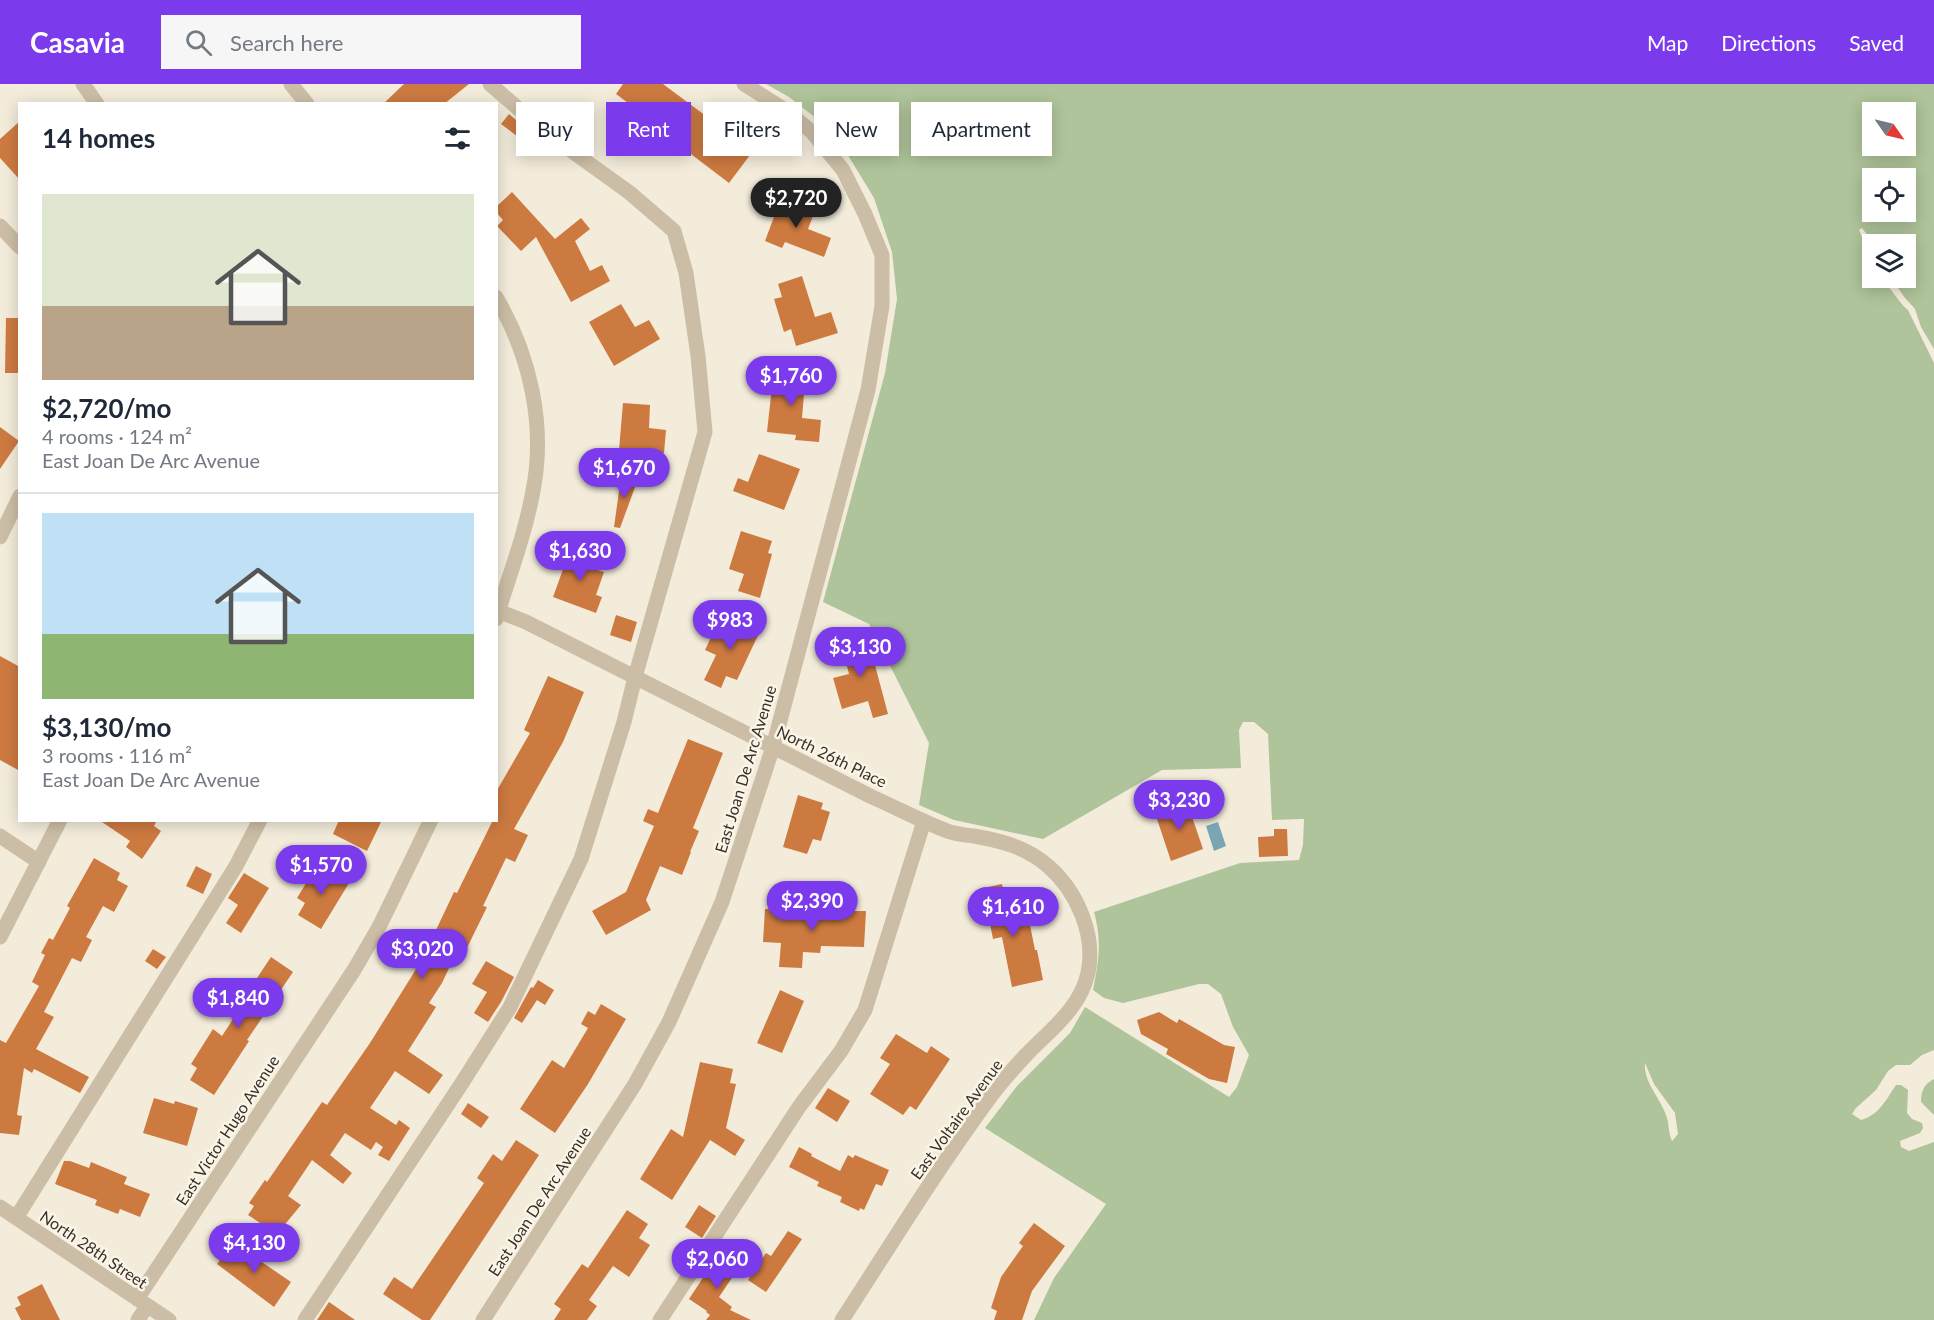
<!DOCTYPE html>
<meta charset="utf-8">
<style>
:root{--surface:#fff;--page:#f6f6f7;--text:#1f2937;--muted:#747a83;--line:#e0e1e3;--accent:#7c3aed}
body{margin:0;font-family:Lato,sans-serif;background:var(--page);color:var(--text);height:100vh;display:flex;flex-direction:column;font-size:22px;white-space:nowrap}
*{box-sizing:border-box;margin:0}
p{font-size:20px;color:var(--muted)}
.icon{flex:none;width:33px;height:33px;fill:none;stroke:currentColor;stroke-width:2;stroke-linecap:round;stroke-linejoin:round}
.map{position:relative;flex:1;overflow:hidden}
.panel{position:absolute;left:18px;top:18px;width:480px;height:720px;display:flex;flex-direction:column;background:var(--surface);border-radius:0px;box-shadow:0 3px 15px #0003}
.panel>*{flex:none}
.top-card{position:absolute;left:516px;top:18px;width:570px;height:54px;display:flex;gap:12px}
.needle{width:39px;rotate:124deg}
.controls{position:absolute;left:1862px;top:18px;display:grid;gap:12px}
.controls a{display:grid;place-items:center;width:54px;height:54px;border-radius:0px;background:var(--surface);box-shadow:0 3px 15px #0003;font-size:30px}
.price{position:absolute;translate:-50% -51px;padding:0 14px;border-radius:21px;background:var(--accent);color:#fff;font-size:20px;line-height:39px;filter:drop-shadow(0 2px 3px #0008)}
.price::after{content:'';position:absolute;left:50%;top:36px;width:18px;height:14px;margin-left:-9px;background:inherit;clip-path:polygon(0 0,100% 0,50% 100%)}
.price.active{background:#222;color:#fff}
ul{padding:0;list-style:none}
li{display:grid;align-content:center;gap:12px;height:318px;padding:0 24px}
li+li{border-top:2px solid var(--line)}
li span{display:grid;place-items:center;height:186px;border-radius:0px;color:#555}
li>.icon{margin-inline-start:auto}
span .icon{width:108px;height:108px;fill:#fffc;stroke-width:1}
li b{font-size:26px}
h2{display:flex;justify-content:space-between;align-items:center;height:72px;padding:0 24px;font-size:26px}
.tag{padding:0 21px;border-radius:0px;background:var(--surface);box-shadow:0 3px 15px #0003;font-size:21px;line-height:54px}
.tag.active{background:var(--accent);color:#fff}
header{display:flex;align-items:center;gap:36px;box-sizing:border-box;height:84px;padding:0 30px;background:var(--accent);color:#fff}
header strong{font-size:28px}
nav{display:flex;gap:33px;margin-inline-start:auto;font-size:21px}
.search{width:420px;height:54px;background:var(--page);display:flex;align-items:center;gap:15px;box-sizing:border-box;padding:0 21px;border-radius:0px;color:var(--muted);font-size:22px}
.map>svg:first-child{display:block}
.green{fill:#afc49a;fill-rule:evenodd}
.water{fill:#78a6b2}
.building{fill:#cd7a40}
.lines{fill:none;stroke-linecap:round;stroke-linejoin:round}
.minor{stroke:#ccbea6;stroke-width:15}
.labels{text-anchor:middle;dominant-baseline:central;stroke-width:5;stroke-linejoin:round;paint-order:stroke}
.street-label{font-size:16px;fill:#383028;stroke:#fbf5e8}
</style>
<header>
<strong>Casavia</strong>
<div class="search"><svg class="icon" aria-label="search" viewBox="0 0 24 24"><circle cx="10" cy="10" r="6"/><path d="M15 15l6 6"/></svg>Search here</div>
<nav><a>Map</a><a>Directions</a><a>Saved</a></nav>
</header>
<div class="map">
<svg width="1934" height="1236" viewBox="0 0 1934 1236">
<rect width="100%" height="100%" fill="#f3ecdb"/>
<!-- green -->
<path class="green" d="M766,0H1934V265L1921,243L1915,225L1905,214L1891,194L1885,199C1894,208 1899,219 1908,226L1934,279V966L1922,971L1910,981H1896L1888,987L1876,1006L1856,1024L1852,1030L1861,1036C1879,1031 1886,1016 1896,1001H1901L1908,1006L1907,1029L1912,1035L1922,1039L1923,1044L1920,1049L1900,1057L1901,1063L1909,1067L1934,1058V1236H1034L1054,1194L1106,1120L985,1044L1017,1002L1070,949L1085,923L1229,1013L1237,1003L1249,971L1233,943L1221,910L1208,900H1199L1123,919L1104,914L1093,906C1099,875 1102,858 1094,828L1240,779L1299,776L1303,761L1304,735L1272,736L1268,650L1254,638H1243L1239,646L1241,684L1162,686L1043,755L954,736L919,721L929,659L869,540L823,518L885,289L897,215L892,168L874,114L846,68L816,34L789,13ZM1872,28H1905V62H1872ZM1872,94H1905V128H1872ZM1862,144L1868,152L1872,166V160H1905V194H1872V176L1859,146ZM1645,979L1654,1000L1675,1029L1678,1050L1672,1057C1669,1050 1669,1045 1668,1038C1664,1017 1643,1000 1645,979Z
M1934,995V1031L1921,1018C1921,1007 1924,1000 1934,995Z"/>
<!-- water -->
<path class="water" d="M1218,738L1226,762L1214,767L1206,742Z"/>
<!-- building -->
<path class="building" d="M404,0H469L444,20H383Z
M623,0H663L753,67L729,99L679,61L690,47L659,25L651,36L616,10Z
M509,30L529,47L522,56L501,40Z
M20,37V96L0,74V55Z
M512,108L555,155L581,134L590,145L575,157L590,187L602,181L610,197L571,218L536,153L521,167L497,142L503,136L496,128V123Z
M781,114L815,127L808,145L831,154L824,173L785,158L782,164L765,157Z
M802,192L815,233L831,228L838,249L796,262L791,245L784,248L774,215L782,213L778,200Z
M621,220L635,243L649,236L660,255L614,282L589,238Z
M6,234H20V289H5Z
M774,284L806,287L802,334L821,336L819,358L795,356L796,351L767,348Z
M623,319L650,321L649,344L666,346L664,369L619,366Z
M0,343L19,357L0,385Z
M759,370L800,385L784,426L733,407L738,394L748,398Z
M621,393L638,395L620,444L614,443Z
M741,447L772,457L768,469L772,470L760,514L738,507L744,490L729,485Z
M570,466L597,475L594,485L604,488L596,511L602,513L596,529L553,513Z
M616,531L637,538L631,558L610,551Z
M730,532L760,547L737,596L726,592L721,604L704,596L716,571L705,566L714,547L721,550Z
M867,551L888,630L873,634L868,617L842,625L833,594L849,590L841,559Z
M0,572L20,583V687L0,676Z
M548,592L584,608L563,658L514,745L528,751L515,778L506,774L483,822L487,823L465,868L458,865L442,899L429,919L436,923L408,967L443,991L429,1010L395,987L370,1024L396,1041L399,1036L410,1044L389,1077L378,1071L383,1063L376,1058L371,1066L345,1049L330,1071L352,1089L343,1100L312,1076L288,1112L301,1121L277,1150L248,1131L254,1122L249,1119L265,1096L267,1098L322,1018L327,1021L370,959L428,866L427,865L454,808L457,809L493,736H496V708L530,649L524,646Z
M688,655L723,669L693,744L699,747L690,768H691L682,791L660,782L646,816L651,826L606,851L592,827L626,808L654,742L643,737L648,725L658,729Z
M798,711L823,719L821,725L830,728L821,757L813,755L807,770L783,763Z
M1187,718L1203,765L1171,777L1155,729Z
M99,736H157L154,742L161,747L142,775L126,763L130,757Z
M339,736H382L367,767L333,750Z
M1274,745H1287L1288,772L1259,773L1258,753L1274,752Z
M94,774L120,789L117,796L128,802L114,828L103,822L86,853L92,856L81,878L72,874L44,928L54,933L36,965L89,993L80,1009L42,989L34,985L32,989L24,984L17,1031L22,1032L19,1051L0,1049V956L6,959L39,902L32,898L45,871L41,869L49,854L53,856L70,824L67,822Z
M318,780L349,799L321,845L298,831L305,819L297,814Z
M196,782L212,790L203,810L186,802Z
M244,789L269,804L241,849L226,839L238,821L228,814Z
M1002,800L1008,827L1024,824L1027,841H1030L1035,866H1037L1043,896L1012,903L1002,853L993,855L983,804Z
M765,825L840,829V827H866L864,863L821,862L820,869L803,868L802,884L779,883L781,859L763,858Z
M153,865L166,873L157,885L145,877Z
M271,873L293,888L247,956L249,957L214,1011L190,996L197,984L191,980L213,945L222,952L237,929L235,927Z
M486,877L514,893L501,918L488,938L474,929L487,908L472,900Z
M538,896L554,906L545,921L537,916L522,939L514,934L531,903L533,904Z
M780,906L804,917L782,969L757,959Z
M601,920L626,935L588,1000L555,1049L520,1025L552,976L564,984L588,944L581,940L588,927L595,931Z
M1159,928L1177,939L1179,935L1224,961L1235,963L1227,999L1209,995L1166,970L1168,965L1141,950L1137,936Z
M896,950L927,969L931,962L950,975L916,1026L910,1022L903,1031L870,1010L890,980L880,974Z
M700,978L733,985L730,999L736,1000L726,1044L745,1056L735,1072L710,1056L672,1116L640,1095L671,1045L683,1053Z
M828,1004L850,1017L837,1038L815,1024Z
M154,1014L174,1020L175,1017L198,1024L187,1062L143,1049Z
M468,1019L489,1033L481,1044L461,1030Z
M516,1056L539,1071L430,1236H422L383,1210L394,1193L412,1205L484,1099L477,1094L493,1070L502,1077Z
M799,1063L812,1070L811,1072L840,1087L848,1071L853,1074L855,1071L889,1086L882,1102L876,1100L864,1126L860,1124L859,1127L840,1118L842,1113L817,1102L819,1098L789,1083Z
M64,1077H70L89,1084L91,1078L127,1093L124,1100L150,1110L140,1133L120,1125L118,1130L95,1121L97,1116L55,1100Z
M699,1121L716,1132L702,1154L685,1143Z
M627,1126L648,1140L639,1154L650,1161L629,1193L613,1182L589,1216L597,1222L587,1236H554L561,1225L554,1220L582,1180L588,1184Z
M1034,1139L1065,1162L1032,1207L1022,1236H994L997,1227L991,1224L1001,1193L1023,1162L1019,1159Z
M788,1147L802,1155L766,1208L748,1196L766,1169L771,1172Z
M234,1159L291,1198L274,1223L217,1180L228,1165L229,1166Z
M720,1168L740,1182L719,1213L732,1223L730,1226L751,1236H706L710,1231L706,1228L707,1227L689,1215Z
M42,1200L60,1236H21L15,1224L21,1221L17,1213Z
M329,1218L355,1236H317Z"/>
<g class="lines">
<!-- minor -->
<path class="minor" d="M83,0L97,20
M291,0L307,20
M0,142L20,163
M496,213C530,271 546,341 533,407C525,451 509,492 496,535
M0,453L20,412
M496,526L526,538L872,713C897,724 921,737 947,747C955,750 965,751 974,752C1002,757 1026,763 1048,782C1077,807 1096,851 1088,889C1080,925 1050,946 1026,971C1013,985 999,1001 988,1016C936,1087 890,1162 842,1236
M0,752L39,778
M0,853L60,736
M0,1123L169,1236
M16,1134L236,782L260,736
M137,1215L354,886L379,843L431,736
M138,1236L147,1222
M305,1236L462,999L510,923L581,775L624,638L635,593L705,348L698,272L686,189L674,147L630,109L544,47L490,0
M483,1236L635,1000L669,938L722,818L773,663L868,306L882,222V171L865,130L843,86L812,48L785,26L744,0
M660,1236L799,1023L841,967L865,926L924,737"/>
</g>
<g class="labels">
<!-- street labels -->
<g class="street-label">
<text transform="translate(832 672) rotate(26)">North 26th Place</text>
<text transform="translate(745 685) rotate(-73)">East Joan De Arc Avenue</text>
<text transform="translate(956 1035) rotate(-54)">East Voltaire Avenue</text>
<text transform="translate(227 1046) rotate(-57)">East Victor Hugo Avenue</text>
<text transform="translate(539 1117) rotate(-57)">East Joan De Arc Avenue</text>
<text transform="translate(94 1165) rotate(34)">North 28th Street</text>
</g>
</g>
</svg>
<div class="controls">
<a><svg class="needle" viewBox="-14 -14 28 28"><path d="M0-13l5 13h-10z" fill="#e53935"/><path d="M0 13l5-13h-10z" fill="#747a83"/></svg></a>
<a><svg class="icon" aria-label="locate" viewBox="0 0 24 24"><circle cx="12" cy="12" r="6"/><path d="M12 2v4M12 18v4M2 12h4M18 12h4"/></svg></a>
<a><svg class="icon" aria-label="layers" viewBox="0 0 24 24"><path d="M12 4l9 5-9 5-9-5zM3 14l9 5 9-5"/></svg></a>
</div>
<b class="price active" style="left:796px;top:145px">$2,720</b>
<b class="price" style="left:791px;top:323px">$1,760</b>
<b class="price" style="left:624px;top:415px">$1,670</b>
<b class="price" style="left:580px;top:498px">$1,630</b>
<b class="price" style="left:730px;top:567px">$983</b>
<b class="price" style="left:860px;top:594px">$3,130</b>
<b class="price" style="left:1179px;top:747px">$3,230</b>
<b class="price" style="left:321px;top:812px">$1,570</b>
<b class="price" style="left:812px;top:848px">$2,390</b>
<b class="price" style="left:1013px;top:854px">$1,610</b>
<b class="price" style="left:422px;top:896px">$3,020</b>
<b class="price" style="left:238px;top:945px">$1,840</b>
<b class="price" style="left:254px;top:1190px">$4,130</b>
<b class="price" style="left:717px;top:1206px">$2,060</b>
<div class="top-card">
<a class="tag">Buy</a>
<a class="tag active">Rent</a>
<a class="tag">Filters</a>
<a class="tag">New</a>
<a class="tag">Apartment</a>
</div>
<section class="panel">
<h2>14 homes<svg class="icon" aria-label="filters" viewBox="0 0 24 24"><path d="M4 7h16M4 17h16"/><circle cx="9" cy="7" r="2"/><circle cx="15" cy="17" r="2"/></svg></h2>
<ul>
<li><span style="background:linear-gradient(#dfe7d0 60%,#b9a48a 0)"><svg class="icon" aria-label="home" viewBox="0 0 24 24"><path d="M3 11l9-7 9 7M6 9v11h12V9"/></svg></span><div><b>$2,720/mo</b><p>4 rooms · 124 m²</p><p>East Joan De Arc Avenue</p></div></li>
<li><span style="background:linear-gradient(#bfe0f5 65%,#8fb573 0)"><svg class="icon" aria-label="home" viewBox="0 0 24 24"><path d="M3 11l9-7 9 7M6 9v11h12V9"/></svg></span><div><b>$3,130/mo</b><p>3 rooms · 116 m²</p><p>East Joan De Arc Avenue</p></div></li>
</ul>
</section>
</div>
